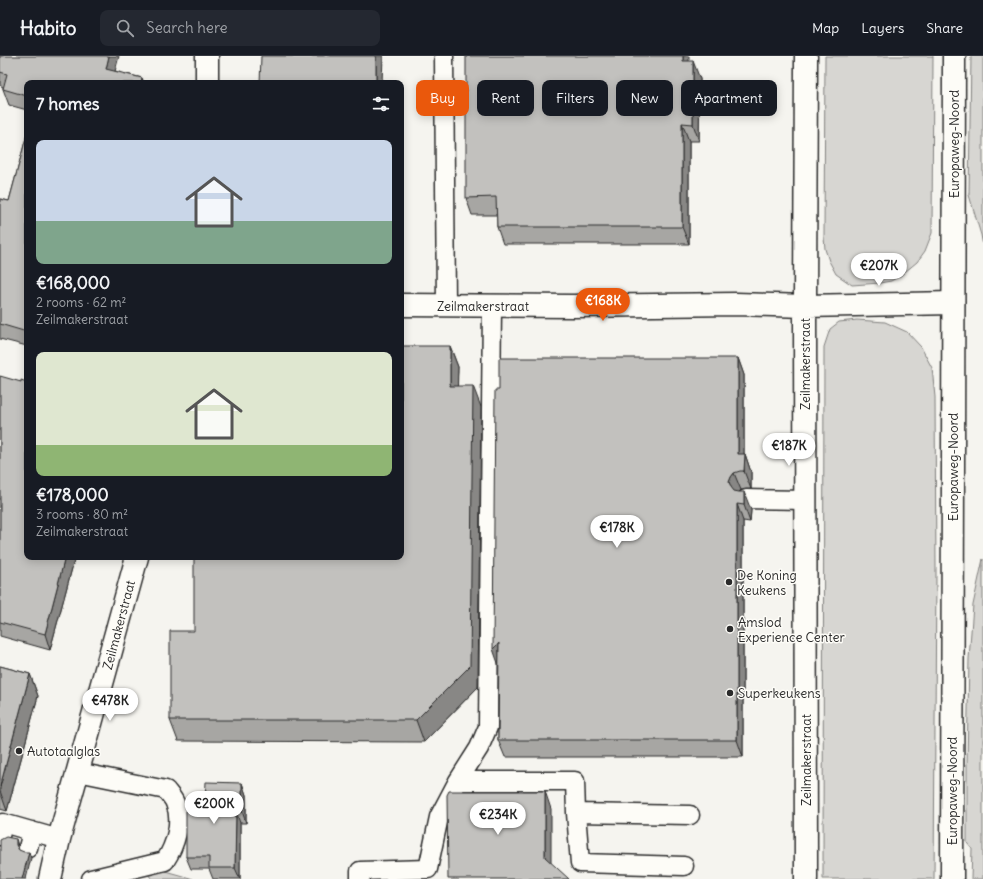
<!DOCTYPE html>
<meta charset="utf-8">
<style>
:root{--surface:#171b24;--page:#242831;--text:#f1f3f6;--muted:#9ea1a6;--line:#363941;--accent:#ea580c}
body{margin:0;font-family:Delius,sans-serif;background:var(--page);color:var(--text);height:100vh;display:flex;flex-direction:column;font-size:15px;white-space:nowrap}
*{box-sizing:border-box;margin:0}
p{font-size:13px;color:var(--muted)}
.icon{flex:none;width:22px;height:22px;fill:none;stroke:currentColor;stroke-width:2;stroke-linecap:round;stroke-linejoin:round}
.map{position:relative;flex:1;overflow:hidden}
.panel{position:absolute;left:24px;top:24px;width:380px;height:480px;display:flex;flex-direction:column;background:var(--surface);border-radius:8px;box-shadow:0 2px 10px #0003}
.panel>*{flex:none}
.top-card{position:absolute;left:416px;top:24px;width:380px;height:36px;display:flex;gap:8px}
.price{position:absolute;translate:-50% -34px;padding:0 9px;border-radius:14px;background:#fff;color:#222;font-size:13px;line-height:26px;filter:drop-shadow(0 1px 2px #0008)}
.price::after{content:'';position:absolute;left:50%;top:24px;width:12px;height:9px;margin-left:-6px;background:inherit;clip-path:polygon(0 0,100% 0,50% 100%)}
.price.on{background:var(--accent);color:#fff}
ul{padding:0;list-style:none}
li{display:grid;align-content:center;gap:8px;height:212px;padding:0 12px}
li span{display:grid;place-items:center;height:124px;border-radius:8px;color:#555}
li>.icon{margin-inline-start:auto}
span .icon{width:72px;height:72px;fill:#fffc;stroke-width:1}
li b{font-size:17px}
h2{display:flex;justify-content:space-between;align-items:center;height:48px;padding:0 12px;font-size:17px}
.tag{padding:0 14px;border-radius:8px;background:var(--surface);box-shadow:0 2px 10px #0003;font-size:14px;line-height:36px}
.tag.on{background:var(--accent);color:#fff}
header{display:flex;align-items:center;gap:24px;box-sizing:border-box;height:56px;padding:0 20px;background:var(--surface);border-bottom:1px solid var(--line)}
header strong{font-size:19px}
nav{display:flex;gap:22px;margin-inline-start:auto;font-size:14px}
.search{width:280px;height:36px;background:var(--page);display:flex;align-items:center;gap:10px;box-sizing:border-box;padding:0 14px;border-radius:8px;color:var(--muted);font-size:15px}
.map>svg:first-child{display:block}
.green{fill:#d7d6d2;stroke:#81807e}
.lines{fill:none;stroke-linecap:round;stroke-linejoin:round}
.lane-casing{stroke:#2b2b2b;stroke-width:21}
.street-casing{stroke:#2b2b2b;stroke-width:25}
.secondary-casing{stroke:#2b2b2b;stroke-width:25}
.lane{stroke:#fdfcf7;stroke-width:18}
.street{stroke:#fdfcf7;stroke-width:22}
.secondary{stroke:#fdfcf7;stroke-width:22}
.wall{fill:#a7a6a3;stroke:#2b2b2b}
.shaded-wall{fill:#888785;stroke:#2b2b2b}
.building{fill:#c2c1be;stroke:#2b2b2b}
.poi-dot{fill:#2b2b2b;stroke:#fdfcf7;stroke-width:1.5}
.labels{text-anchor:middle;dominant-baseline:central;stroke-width:3;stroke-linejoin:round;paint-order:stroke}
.street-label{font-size:13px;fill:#2b2b2b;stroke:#fdfcf7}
.poi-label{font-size:13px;fill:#2b2b2b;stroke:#fdfcf7;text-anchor:start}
</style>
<header>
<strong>Habito</strong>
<div class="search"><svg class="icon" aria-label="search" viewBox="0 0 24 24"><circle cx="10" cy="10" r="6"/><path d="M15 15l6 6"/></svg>Search here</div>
<nav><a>Map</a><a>Layers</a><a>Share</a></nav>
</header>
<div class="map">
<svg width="983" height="823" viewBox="0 0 983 823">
<rect width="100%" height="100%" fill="#f5f4ef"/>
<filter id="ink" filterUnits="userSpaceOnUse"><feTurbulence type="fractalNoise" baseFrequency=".025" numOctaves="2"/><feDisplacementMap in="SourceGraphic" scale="8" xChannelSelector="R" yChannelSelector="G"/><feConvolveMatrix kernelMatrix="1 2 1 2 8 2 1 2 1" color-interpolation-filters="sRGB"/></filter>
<g filter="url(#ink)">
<!-- green -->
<path class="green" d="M825,0H933L932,177L925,195L917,206L900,220L891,225L880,227L852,229L836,218L829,205L825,193L824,181Z
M971,0H983V190L981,179L969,139Z
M857,264L885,266L907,276L921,291L932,312L935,341L936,516L934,823H823L824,291L830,273L839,266Z
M983,503V823H971L972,793L967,787V708L969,603L973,549Z
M158,813L190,822L193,823H152L146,816Z"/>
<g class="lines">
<defs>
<path id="lane" d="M444,0L446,250
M746,443L806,444
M78,716L166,734C169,738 173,742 175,747C183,765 175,790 165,805L91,823
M458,725H575L576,757L690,759
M576,757L580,807L684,810
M0,780L3,767L59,783
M28,792L32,775
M360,823V815L428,813L439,761L458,725L479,692L488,671L492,250"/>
<path id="street" d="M207,27V0
M401,249L573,250L736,248L805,250L953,247
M50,823L59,783L137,501
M806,823L805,250L806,0"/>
<path id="secondary" d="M952,823L954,0"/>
</defs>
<!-- lane casing -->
<use href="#lane" class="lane-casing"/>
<!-- street casing -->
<use href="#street" class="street-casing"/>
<!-- secondary casing -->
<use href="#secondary" class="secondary-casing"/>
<!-- lane -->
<use href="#lane" class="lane"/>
<!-- street -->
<use href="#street" class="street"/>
<!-- secondary -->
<use href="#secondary" class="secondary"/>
</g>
<!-- wall -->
<path class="wall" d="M0,0L115,15L142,22L144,27H27V54L9,49L3,33V31L1,30L0,29Z
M689,5L700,23L699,85H689V188H503L497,171V159H472L466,142Z
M27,78V290L0,283V143L9,145Z
M450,290L458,311L457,330L481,351L478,631L424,686L178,685L170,664L194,575Z
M738,302L744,319V398H745L751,416V433H746L741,434L739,436L751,454L750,466L743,465V701H505L498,684L499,334Z
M0,320L27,501H75L50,594L0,580Z
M0,610L30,618L38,640L7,755L0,753Z
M242,727L246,739V767H240V823H213L209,813H191L186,801L205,746Z"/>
<!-- shaded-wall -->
<path class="shaded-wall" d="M109,0H119L112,27L106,13Z
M376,0H383L382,27H376Z
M683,0H689V22L683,5Z
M693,5L700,23L699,85L693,68Z
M142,22L144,27H141Z
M682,67L689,85V188L682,171Z
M450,290L458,311L457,351L450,330Z
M738,302L744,319V416L738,398Z
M473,330L481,351L478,631L424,686L416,664Z
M745,398L751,416V433L744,415Z
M734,417L741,434L737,438V448L729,426L731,421Z
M744,436L751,454L750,466L744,449Z
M737,448L743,465V701L737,684Z
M65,501H75L50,594L45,578Z
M499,587V610L493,593Z
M30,618L38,640L7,755L0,735V731Z
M242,727L246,739V767L242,755Z
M545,735L551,753V818L545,801Z
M236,755L240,767V823L235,812Z
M16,783L18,790V795L16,789Z
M29,796L31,802L26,823H22Z"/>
<!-- building -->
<path class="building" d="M0,0H109L106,13L142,22L141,27H27V40L3,33L7,18L0,16Z
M261,0H376V27H260Z
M466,0H683V5H693V68L682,67V171H497L496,141L466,142Z
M27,78V276L0,268V143L9,145Z
M401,290H450V330H473L470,610L416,664H170V575H194V501H401Z
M499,302H738V398H745L744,415H740L734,417L731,421L729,426L731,431L734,435L739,436H744V449L737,448V684H498L499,587L493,593L495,334H499Z
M0,320L21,326V324L27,326V501H65L45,578L0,566Z
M0,610L30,618L0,731Z
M206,726L242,727V755H236L235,812H209V801H186V746H205Z
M449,735H545V801L569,823H448L447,739Z
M6,781L16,783V789L19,794L24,796H29L22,823H0V784Z"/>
</g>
<!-- markers -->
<g class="poi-dot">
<circle cx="729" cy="526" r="4"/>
<circle cx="730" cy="573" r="4"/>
<circle cx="730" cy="637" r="4"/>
<circle cx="19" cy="695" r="4"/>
</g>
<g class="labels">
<!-- street labels -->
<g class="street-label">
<text transform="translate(954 88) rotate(-90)">Europaweg-Noord</text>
<text x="483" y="250">Zeilmakerstraat</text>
<text transform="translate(805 308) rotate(-90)">Zeilmakerstraat</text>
<text transform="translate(953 411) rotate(-90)">Europaweg-Noord</text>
<text transform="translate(119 569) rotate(-75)">Zeilmakerstraat</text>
<text transform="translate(806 704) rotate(-90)">Zeilmakerstraat</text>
<text transform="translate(952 735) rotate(-90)">Europaweg-Noord</text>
</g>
<!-- poi labels -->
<g class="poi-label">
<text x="737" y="519">De Koning<tspan x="737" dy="15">Keukens</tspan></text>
<text x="738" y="566">Amslod<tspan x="738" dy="15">Experience Center</tspan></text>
<text x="738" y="637">Superkeukens</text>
<text x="27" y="695">Autotaalglas</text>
</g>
</g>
</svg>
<b class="price" style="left:879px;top:231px">€207K</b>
<b class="price on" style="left:603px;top:266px">€168K</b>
<b class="price" style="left:789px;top:411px">€187K</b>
<b class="price" style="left:617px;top:493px">€178K</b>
<b class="price" style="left:110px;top:666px">€478K</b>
<b class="price" style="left:214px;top:769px">€200K</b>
<b class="price" style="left:498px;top:780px">€234K</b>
<div class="top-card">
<a class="tag on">Buy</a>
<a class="tag">Rent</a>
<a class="tag">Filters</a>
<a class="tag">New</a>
<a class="tag">Apartment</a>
</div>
<section class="panel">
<h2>7 homes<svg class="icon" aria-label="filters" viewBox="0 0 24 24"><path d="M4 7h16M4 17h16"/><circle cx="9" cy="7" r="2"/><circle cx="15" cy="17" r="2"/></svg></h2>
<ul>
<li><span style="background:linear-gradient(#c9d6e8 65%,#7fa58c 0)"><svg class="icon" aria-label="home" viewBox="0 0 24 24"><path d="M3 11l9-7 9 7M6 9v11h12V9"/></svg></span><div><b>€168,000</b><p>2 rooms · 62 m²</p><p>Zeilmakerstraat</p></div></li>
<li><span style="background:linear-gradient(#dfe7d0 75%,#8fb573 0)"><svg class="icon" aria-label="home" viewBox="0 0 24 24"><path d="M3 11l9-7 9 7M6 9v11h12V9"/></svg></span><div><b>€178,000</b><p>3 rooms · 80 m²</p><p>Zeilmakerstraat</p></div></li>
</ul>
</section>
</div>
